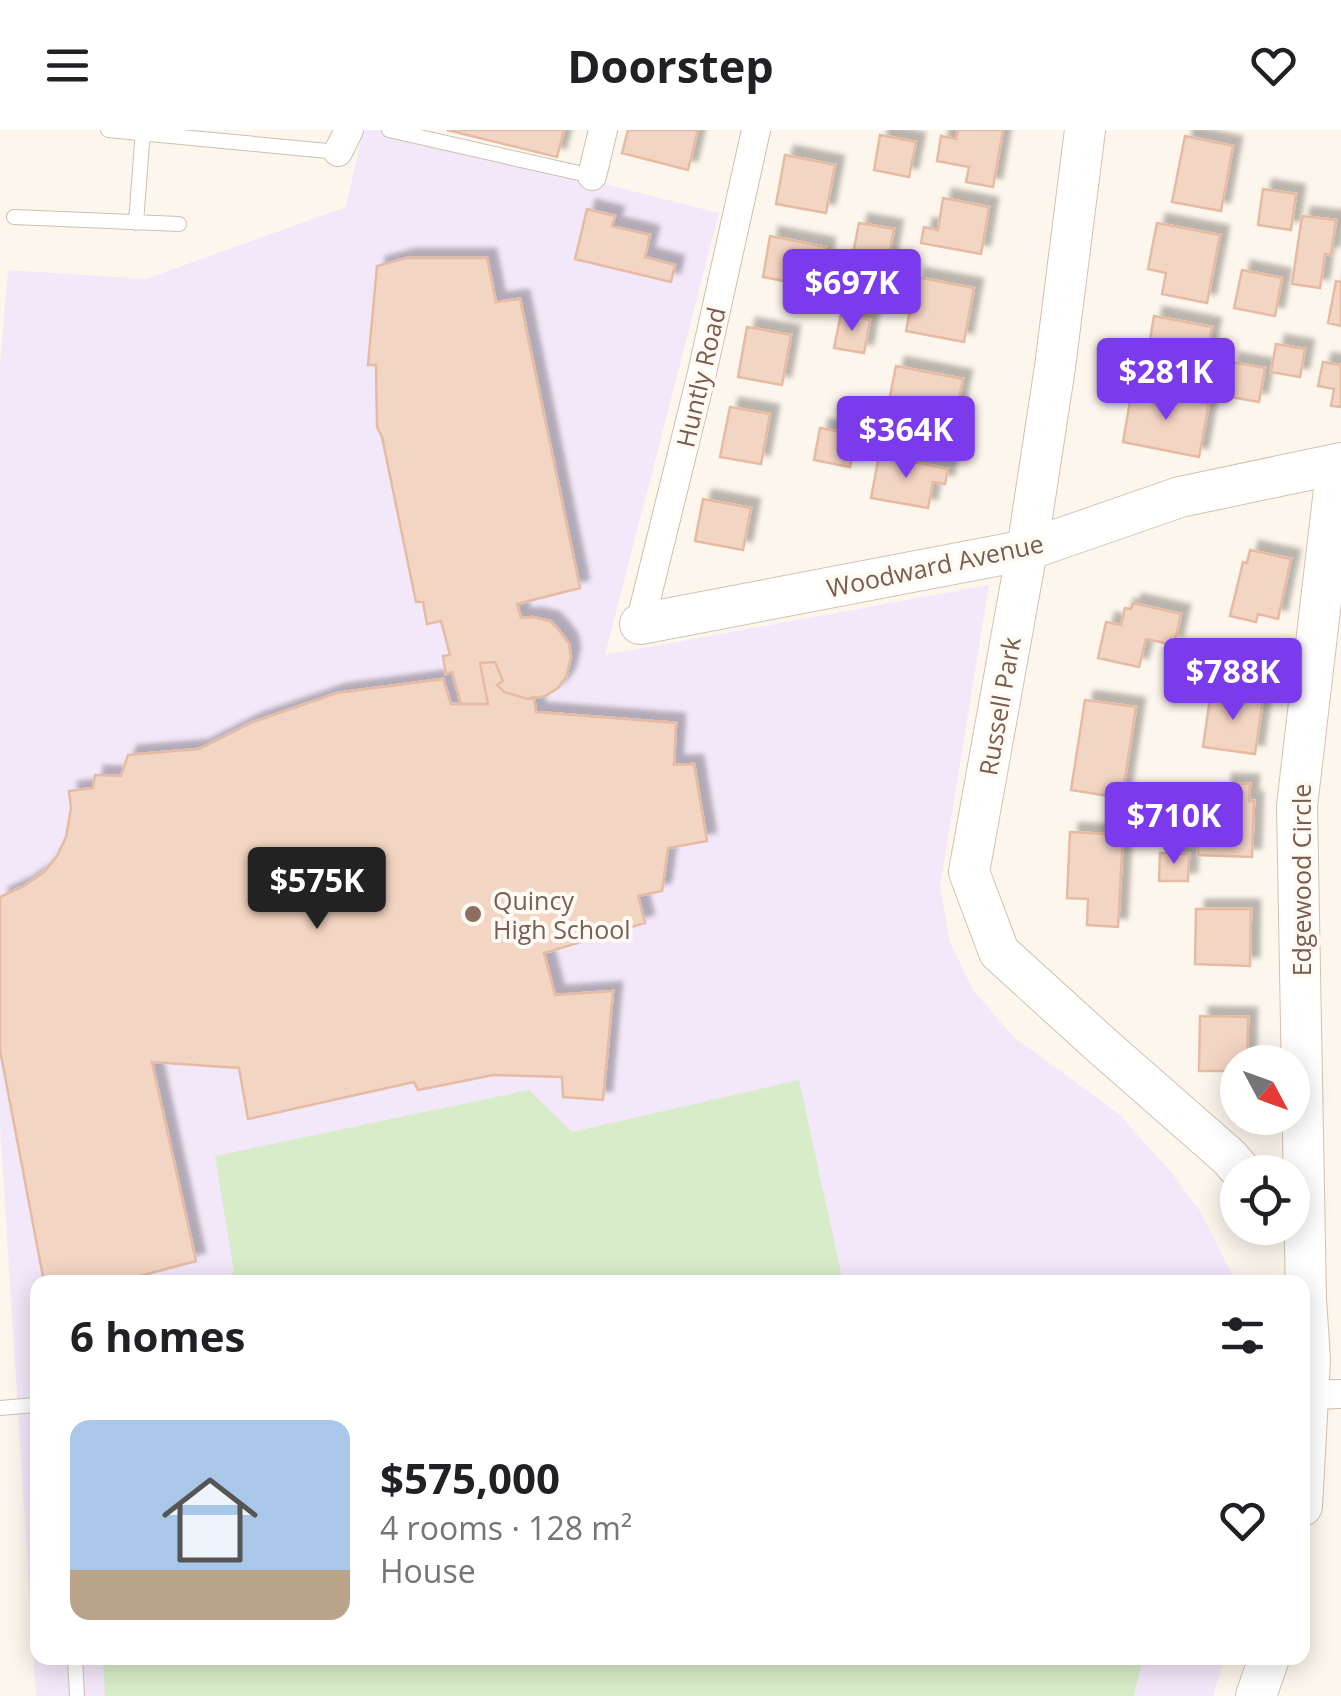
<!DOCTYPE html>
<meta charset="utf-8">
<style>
:root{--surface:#fff;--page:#f2f2f2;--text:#202124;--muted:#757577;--line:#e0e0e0;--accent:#7c3aed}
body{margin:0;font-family:"Open Sans",sans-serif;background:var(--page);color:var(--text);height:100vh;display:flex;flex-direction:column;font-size:38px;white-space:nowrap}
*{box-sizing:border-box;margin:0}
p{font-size:32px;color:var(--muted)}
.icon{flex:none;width:55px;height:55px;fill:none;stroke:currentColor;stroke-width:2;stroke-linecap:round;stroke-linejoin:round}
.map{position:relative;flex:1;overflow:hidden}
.panel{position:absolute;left:30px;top:1145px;width:1280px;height:390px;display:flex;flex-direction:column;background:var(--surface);border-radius:20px;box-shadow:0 5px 25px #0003}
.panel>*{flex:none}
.needle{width:65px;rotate:131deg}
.buttons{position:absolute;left:1220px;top:915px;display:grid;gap:20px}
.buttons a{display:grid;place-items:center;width:90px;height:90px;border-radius:50%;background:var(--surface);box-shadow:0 5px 25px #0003;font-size:50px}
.price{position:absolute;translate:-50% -85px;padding:0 22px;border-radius:10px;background:var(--accent);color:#fff;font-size:32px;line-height:65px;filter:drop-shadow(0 2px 5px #0008)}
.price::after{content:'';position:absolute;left:50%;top:60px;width:30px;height:22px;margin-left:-15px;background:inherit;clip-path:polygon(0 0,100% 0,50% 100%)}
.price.on{background:#222;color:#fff}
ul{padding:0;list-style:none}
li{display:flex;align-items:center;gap:30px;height:250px;padding:0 40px}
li+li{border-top:2px solid var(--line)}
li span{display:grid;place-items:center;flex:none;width:280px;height:200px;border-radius:20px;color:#555}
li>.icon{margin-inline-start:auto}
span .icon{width:120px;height:120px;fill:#fffc;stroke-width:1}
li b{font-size:42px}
h2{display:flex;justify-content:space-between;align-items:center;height:120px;padding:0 40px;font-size:42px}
header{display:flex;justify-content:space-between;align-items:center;height:130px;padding:0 40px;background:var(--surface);font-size:45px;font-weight:700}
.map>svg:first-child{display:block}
.education{fill:#f3e8fa}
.green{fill:#d8ecc9}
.building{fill:#f3d5c3;stroke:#e6bba3;stroke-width:2.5;filter:url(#shadow)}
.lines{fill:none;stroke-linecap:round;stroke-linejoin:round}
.lane-casing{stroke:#d1beb0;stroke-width:16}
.street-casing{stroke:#d1beb0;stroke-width:30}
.secondary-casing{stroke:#d6c0b0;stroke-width:42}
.lane{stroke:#fff;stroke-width:14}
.street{stroke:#fff;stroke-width:28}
.secondary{stroke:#fff;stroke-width:40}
.education-dot{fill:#8d6e63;stroke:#fffaf3;stroke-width:4}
.labels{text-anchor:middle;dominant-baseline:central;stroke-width:8;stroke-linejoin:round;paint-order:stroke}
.street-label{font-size:25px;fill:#7a5c4d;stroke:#fffaf3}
.education-label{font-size:25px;fill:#785e54;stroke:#fffaf3;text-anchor:start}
</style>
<header><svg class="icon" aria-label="menu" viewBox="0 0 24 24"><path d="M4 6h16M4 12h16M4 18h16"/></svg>Doorstep<svg class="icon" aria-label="heart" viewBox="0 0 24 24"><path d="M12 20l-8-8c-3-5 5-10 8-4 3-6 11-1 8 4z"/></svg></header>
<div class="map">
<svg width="1341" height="1566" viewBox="0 0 1341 1566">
<defs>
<filter id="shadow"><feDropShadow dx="9" dy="-9" stdDeviation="2.5" flood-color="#0004"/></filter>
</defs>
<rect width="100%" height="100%" fill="#fdf6ec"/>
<!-- education -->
<path class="education" d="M363,0H392L719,83L605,525L989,455L940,757L950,812L973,860L1014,907L1120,985L1170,1041L1200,1081L1236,1152H38V1528H1225L1213,1566H36L0,997V234L8,140L146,149L346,77Z"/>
<!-- green -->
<path class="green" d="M799,950L843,1152H219L234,1142L215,1026L529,960L572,1002Z
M103,1528H1143L1134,1566H105Z"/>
<!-- building -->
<path class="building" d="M447,0H564L557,27Z
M628,0H698L688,40L622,23Z
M958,0H1003L993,57L966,52L969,37L937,31L941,6L956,9Z
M880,5L916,12L909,47L874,40Z
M1185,6L1233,16L1221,81L1172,72Z
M785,25L835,35L826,83L776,74Z
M1263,59L1296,64L1291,100L1258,95Z
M943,68L989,77L981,124L921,113L924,97L938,100Z
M587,79L615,86L612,96L650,105L645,127L675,135L671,152L575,129Z
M1302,86L1336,90L1331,125L1325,124L1320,158L1292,154Z
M859,93L894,99L888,131L853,124Z
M1157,93L1220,105L1207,173L1162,164L1166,143L1148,139Z
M770,106L826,117L819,158L763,147Z
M407,128H487L496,172L520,169L580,458L517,474L521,488L532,487L550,491L559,500L569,514L571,527L566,547L558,558L545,566L528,569L504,562L497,555L503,551L495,532L480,533L488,574H461L452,542L446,544L443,526L450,525L441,491L427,494L423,472H416L382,307L377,297L376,235H368L377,136Z
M1242,140L1282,148L1275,186L1234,178Z
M916,147L974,158L964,212L906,201Z
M1336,151L1341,152V196L1328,193Z
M841,184L870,190L864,223L834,218Z
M1154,186L1212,197L1205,234L1191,232L1187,252L1144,244Z
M747,197L791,205L782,255L738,247Z
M1276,214L1305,219L1300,247L1271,242Z
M1231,232L1265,238L1259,272L1225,266Z
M1323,232L1341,235V277L1331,276L1334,259L1318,256Z
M896,236L963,249L953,298L886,286Z
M1132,260L1209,274L1199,327L1123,312Z
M730,277L770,284L761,334L720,327Z
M820,298L857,305L850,337L814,330Z
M879,325L948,339L945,354L933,352L928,378L871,368Z
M703,369L751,378L743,420L695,411Z
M1250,420L1291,429L1278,489L1258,484L1256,492L1230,486L1243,432L1247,433Z
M1133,473L1181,484L1174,515L1146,509L1139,537L1098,528L1106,492L1121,495L1125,478L1131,479Z
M495,532L503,551L497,555L504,562L528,569L534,567L536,582L676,593L674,635L694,634L707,711L668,718L662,761L638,766L645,793L544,823L555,865L613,861L603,970L563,967L562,947L493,945L418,960L414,952L248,989L239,938L152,932L196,1131L136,1147L137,1152H44L0,920V767L24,756L44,742L57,726L66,707L71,678L69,661L93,658L95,645L121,646L128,625L199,619L253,592L337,563L443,549L451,574H488L480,533Z
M1211,561L1263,568L1255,624L1203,617Z
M1085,570L1136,577L1122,668L1071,660Z
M1223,653L1250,654L1249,671H1254L1252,727L1198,725L1199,670H1223Z
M1070,702L1123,705L1118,797L1087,795L1088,769L1067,768Z
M1160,723L1189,724L1188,751H1159Z
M1196,779H1251L1250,836L1195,834Z
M1200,886L1248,887L1247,932H1238V941H1199Z"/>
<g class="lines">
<defs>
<path id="lane" d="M108,0L338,22
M389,0L592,46
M14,87L179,94
M136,93L143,0
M0,1278L35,1275L38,1277
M75,1528L77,1566"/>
<path id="street" d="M338,22L349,0
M592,46L603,0
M640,494L702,243L756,0
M1308,1265L1341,1264"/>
<path id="secondary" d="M1085,0L1055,237L1027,420L969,742L999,822L1099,913L1229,1027L1242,1042
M640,494L1027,420L1180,367L1341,333
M1302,1156L1306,1168L1310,1230L1302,1376
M1306,1168L1297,676L1337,334
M1256,1566L1269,1528"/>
</defs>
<!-- lane casing -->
<use href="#lane" class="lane-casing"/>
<!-- street casing -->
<use href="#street" class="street-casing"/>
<!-- secondary casing -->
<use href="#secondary" class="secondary-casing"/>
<!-- lane -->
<use href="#lane" class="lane"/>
<!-- street -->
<use href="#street" class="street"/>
<!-- secondary -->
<use href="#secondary" class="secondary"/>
</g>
<!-- markers -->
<circle class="education-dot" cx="473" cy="784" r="10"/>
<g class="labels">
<!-- street labels -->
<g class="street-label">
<text transform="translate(700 247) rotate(-77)">Huntly Road</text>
<text transform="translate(935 435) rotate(-12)">Woodward Avenue</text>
<text transform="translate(999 576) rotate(-80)">Russell Park</text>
<text transform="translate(1301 750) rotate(-90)">Edgewood Circle</text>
</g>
<!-- education labels -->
<g class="education-label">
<text x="493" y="770">Quincy<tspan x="493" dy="29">High School</tspan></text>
</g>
</g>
</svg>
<div class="buttons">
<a><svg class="needle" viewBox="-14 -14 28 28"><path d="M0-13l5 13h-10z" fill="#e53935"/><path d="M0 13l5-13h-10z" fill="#757577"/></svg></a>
<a><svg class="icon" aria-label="locate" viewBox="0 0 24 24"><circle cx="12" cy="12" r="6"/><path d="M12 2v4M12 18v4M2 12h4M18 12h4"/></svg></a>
</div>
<b class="price" style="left:852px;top:204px">$697K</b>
<b class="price" style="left:1166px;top:293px">$281K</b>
<b class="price" style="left:906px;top:351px">$364K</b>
<b class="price" style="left:1233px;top:593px">$788K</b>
<b class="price" style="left:1174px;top:737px">$710K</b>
<b class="price on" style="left:317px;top:802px">$575K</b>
<section class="panel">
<h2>6 homes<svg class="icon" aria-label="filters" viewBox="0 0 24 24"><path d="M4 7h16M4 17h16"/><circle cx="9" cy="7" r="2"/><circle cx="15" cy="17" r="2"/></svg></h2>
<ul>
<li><span style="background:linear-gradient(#a9c7e8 75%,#b9a48a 0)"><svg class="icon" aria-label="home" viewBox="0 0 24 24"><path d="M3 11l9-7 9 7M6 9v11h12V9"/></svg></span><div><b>$575,000</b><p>4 rooms · 128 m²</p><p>House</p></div><svg class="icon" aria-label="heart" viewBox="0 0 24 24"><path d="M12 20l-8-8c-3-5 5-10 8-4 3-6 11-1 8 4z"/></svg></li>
</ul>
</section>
</div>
